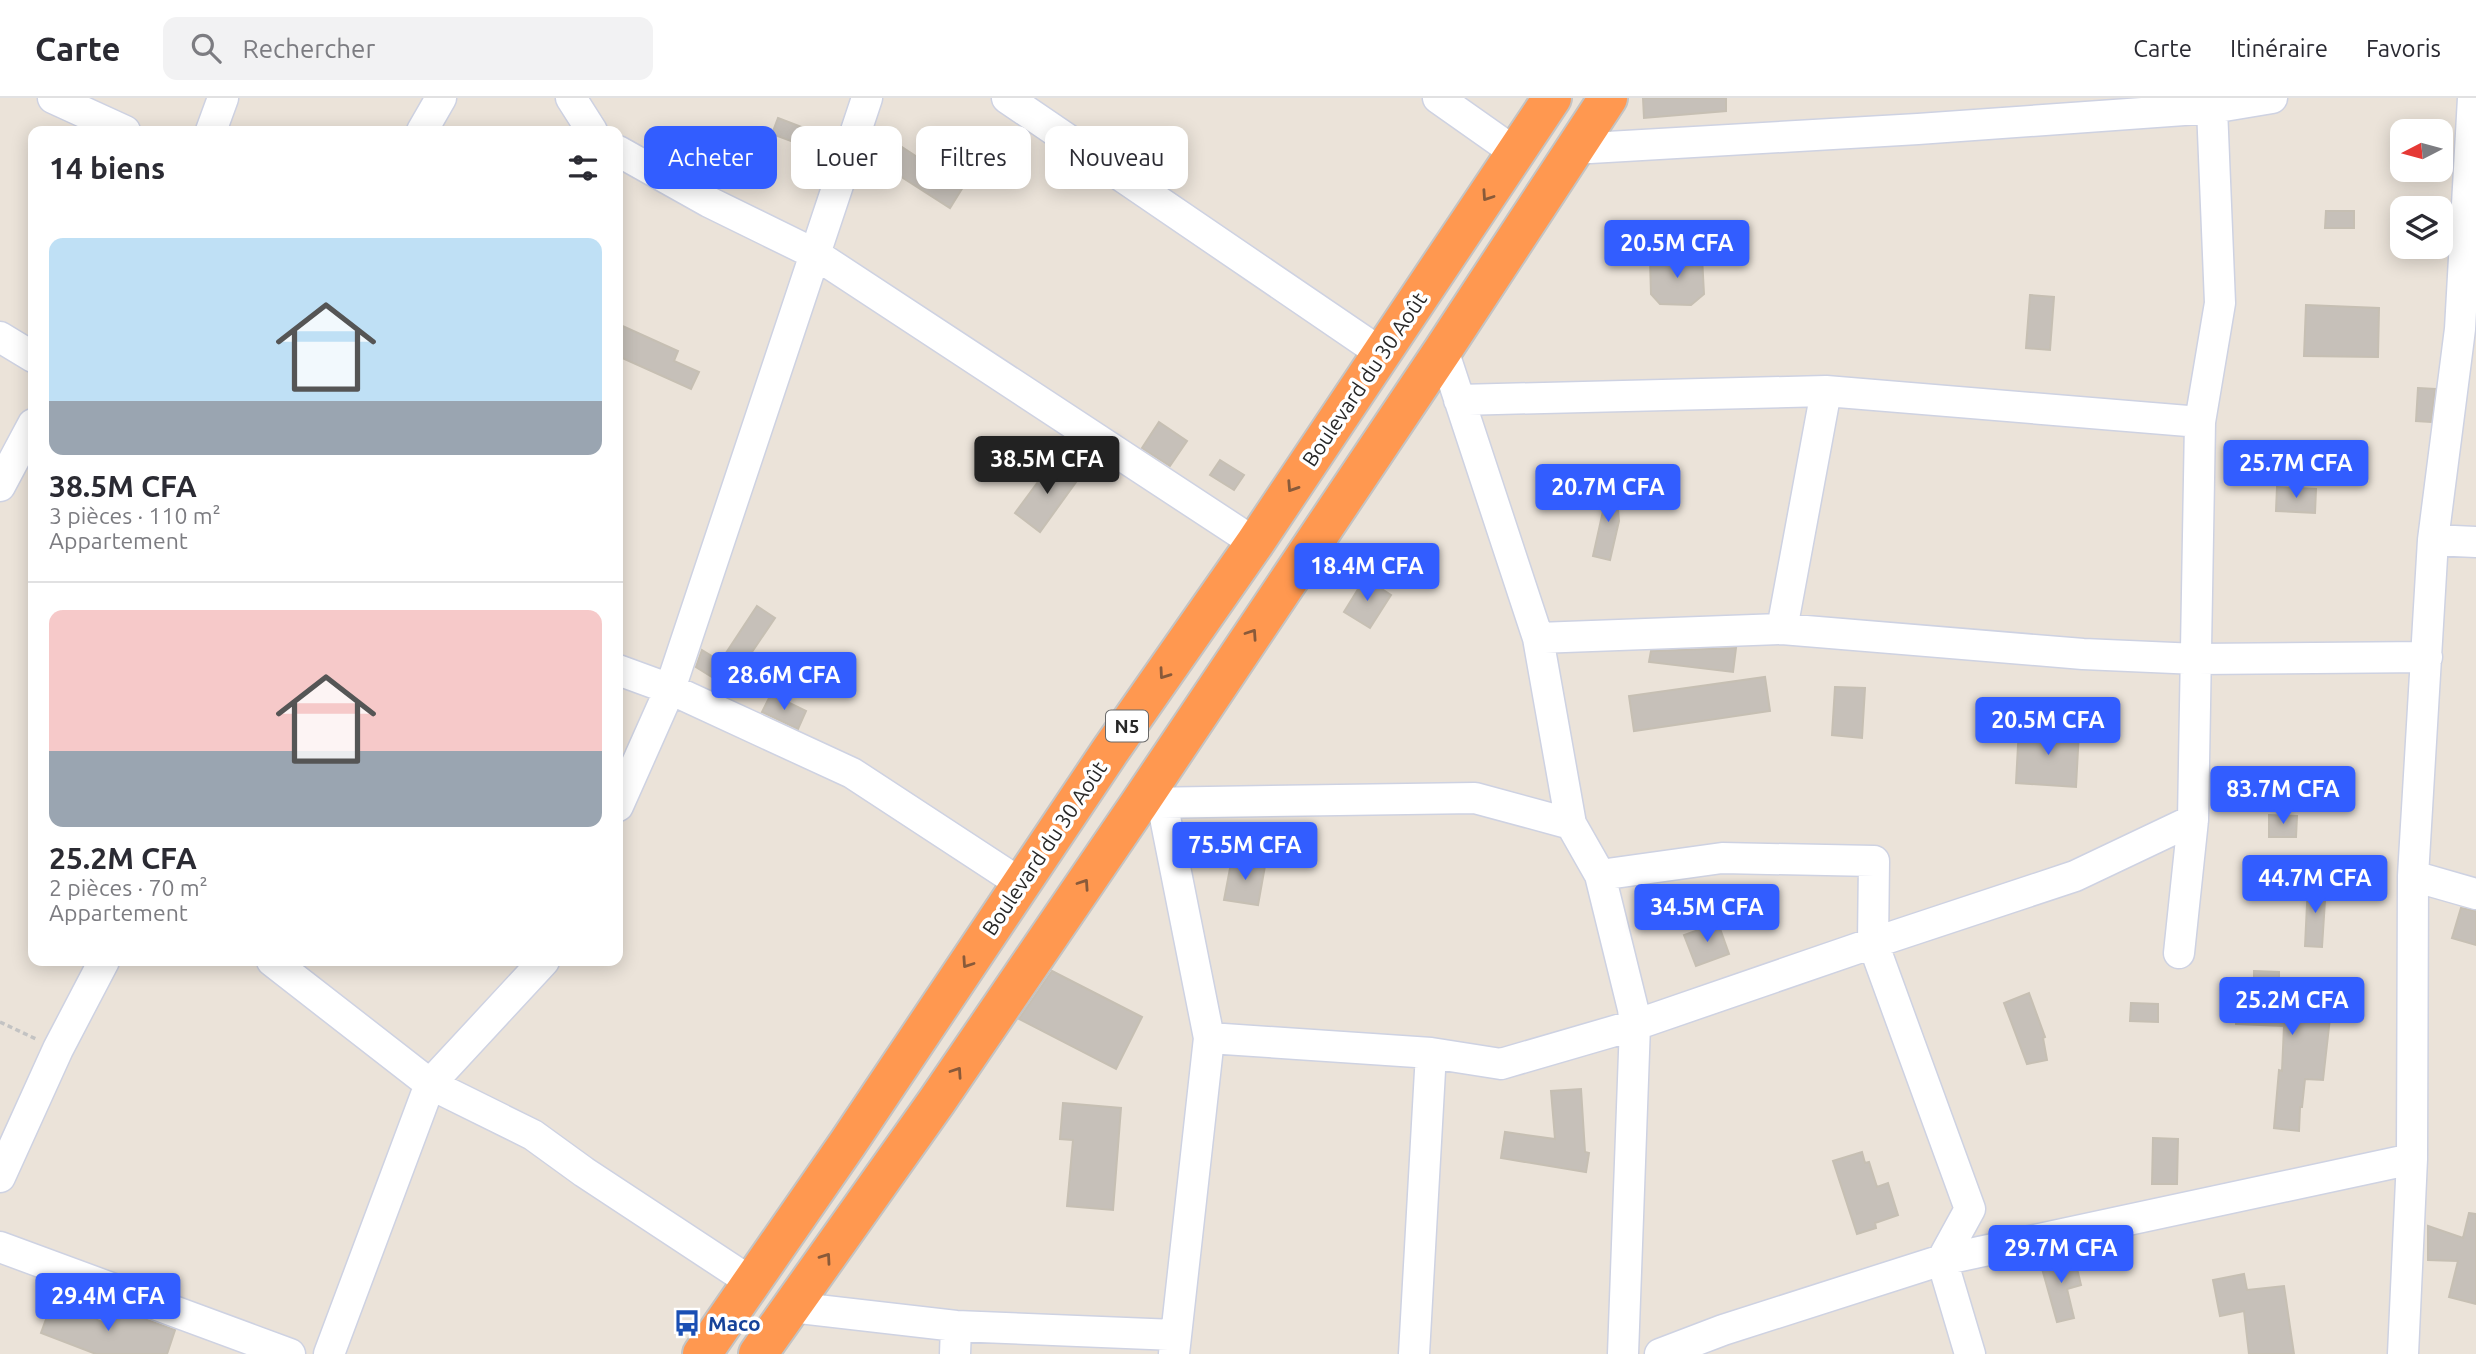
<!DOCTYPE html>
<html lang="fr">
<meta charset="utf-8">
<style>
:root{--surface:#fff;--page:#f2f2f3;--text:#2b2b33;--muted:#7c7c81;--line:#e1e1e2;--accent:#325dff}
body{margin:0;font-family:Ubuntu,sans-serif;background:var(--page);color:var(--text);height:100vh;display:flex;flex-direction:column;font-size:26px;white-space:nowrap}
*{box-sizing:border-box;margin:0}
p{font-size:23px;color:var(--muted)}
.icon{flex:none;width:38px;height:38px;fill:none;stroke:currentColor;stroke-width:2;stroke-linecap:round;stroke-linejoin:round}
.map{position:relative;flex:1;overflow:hidden}
.panel{position:absolute;left:28px;top:28px;width:595px;height:840px;display:flex;flex-direction:column;background:var(--surface);border-radius:14px;box-shadow:0 4px 18px #0003}
.panel>*{flex:none}
.banner{position:absolute;left:644px;top:28px;width:665px;height:63px;display:flex;gap:14px}
.needle{width:46px;rotate:264deg}
.tools{position:absolute;left:2390px;top:21px;display:grid;gap:14px}
.tools a{display:grid;place-items:center;width:63px;height:63px;border-radius:14px;background:var(--surface);box-shadow:0 4px 18px #0003;font-size:35px}
.price{position:absolute;translate:-50% -60px;padding:0 16px;border-radius:7px;background:var(--accent);color:#fff;font-size:23px;line-height:46px;filter:drop-shadow(0 2px 4px #0008)}
.price::after{content:'';position:absolute;left:50%;top:42px;width:21px;height:16px;margin-left:-10px;background:inherit;clip-path:polygon(0 0,100% 0,50% 100%)}
.price.selected{background:#222;color:#fff}
ul{padding:0;list-style:none}
li{display:grid;align-content:center;gap:14px;height:371px;padding:0 21px}
li+li{border-top:2px solid var(--line)}
li span{display:grid;place-items:center;height:217px;border-radius:14px;color:#555}
li>.icon{margin-inline-start:auto}
span .icon{width:126px;height:126px;fill:#fffc;stroke-width:1}
li b{font-size:30px}
h2{display:flex;justify-content:space-between;align-items:center;height:84px;padding:0 21px;font-size:30px}
.tag{padding:0 24px;border-radius:14px;background:var(--surface);box-shadow:0 4px 18px #0003;font-size:24px;line-height:63px}
.tag.selected{background:var(--accent);color:#fff}
header{display:flex;align-items:center;gap:42px;box-sizing:border-box;height:98px;padding:0 35px;background:var(--surface);border-bottom:2px solid var(--line)}
header strong{font-size:33px}
nav{display:flex;gap:38px;margin-inline-start:auto;font-size:24px}
.search{width:490px;height:63px;background:var(--page);display:flex;align-items:center;gap:18px;box-sizing:border-box;padding:0 24px;border-radius:14px;color:var(--muted);font-size:26px}
.map>svg:first-child{display:block}
.building{fill:#c6c0b9;stroke:#c6bfb3;stroke-width:2}
.lines{fill:none;stroke-linecap:round;stroke-linejoin:round}
.minor-casing{stroke:#ced2e2;stroke-width:33}
.highway-casing{stroke:#c3c3c3;stroke-width:42}
.path{stroke:#c3c3c3;stroke-width:3.5;stroke-dasharray:5 3.5;stroke-linecap:butt}
.minor{stroke:#fff;stroke-width:30}
.highway{stroke:#ff9850;stroke-width:38}
.oneway{stroke:#895a3a}
.labels{text-anchor:middle;dominant-baseline:central;stroke-width:7;stroke-linejoin:round;paint-order:stroke}
.shield{fill:#fff;stroke:#686868;stroke-width:2}
.shield-label{font-size:19px;font-weight:bold;fill:#282828}
.street-label{font-size:21px;fill:#282828;stroke:#fff}
.transit-label{font-size:21px;font-weight:bold;fill:#164399;stroke:#fff;text-anchor:start}
</style>
<header>
<strong>Carte</strong>
<div class="search"><svg class="icon" aria-label="search" viewBox="0 0 24 24"><circle cx="10" cy="10" r="6"/><path d="M15 15l6 6"/></svg>Rechercher</div>
<nav><a>Carte</a><a>Itinéraire</a><a>Favoris</a></nav>
</header>
<div class="map">
<svg width="2476" height="1256" viewBox="0 0 2476 1256">
<rect width="100%" height="100%" fill="#ebe3d9"/>
<!-- building -->
<path class="building" d="M1643,0H1726V13L1644,20Z
M778,20L820,36L815,52L772,36Z
M902,49L963,89L950,110L889,71Z
M2326,113H2354V130H2325Z
M1702,159L1704,196L1691,207L1660,206L1651,196L1650,161Z
M2030,197L2054,199L2050,252L2026,250Z
M2306,207L2379,210L2378,259L2304,258Z
M618,226L678,253L674,263L699,274L691,291L618,258Z
M2418,290L2435,291L2431,324L2416,323Z
M1159,324L1187,343L1170,368L1142,350Z
M1055,361L1079,380L1040,434L1015,415Z
M1220,362L1244,377L1234,392L1210,377Z
M1611,377H1615L1619,423L1610,462L1593,458Z
M2277,389L2316,391L2315,415L2276,413Z
M1365,480L1391,497L1370,530L1344,514Z
M757,508L775,520L739,573L722,561Z
M1736,550L1733,574L1649,564L1651,553Z
M702,552L733,571L723,586L696,569Z
M1765,579L1770,613L1634,633L1629,598Z
M1835,589L1865,590L1862,640L1832,637Z
M771,596L806,613L798,631L762,614Z
M2019,629L2079,633L2076,689L2016,685Z
M2269,717L2297,718L2296,739H2269Z
M1232,760L1265,768L1258,807L1224,802Z
M2308,786L2326,787L2322,849L2305,848Z
M2461,810L2476,813V847L2452,840Z
M1718,825L1729,856L1696,868L1684,837Z
M1052,873L1142,919L1116,971L1019,921Z
M2254,873L2279,874V882H2293V891L2333,893L2323,982L2305,981L2302,1009H2300L2299,1033L2274,1030L2279,972L2282,973L2284,928L2236,926V909L2254,910Z
M2029,895L2045,939L2043,940L2047,962L2027,966L2004,905Z
M2131,905L2158,906V924L2130,923Z
M1581,991L1585,1054L1589,1055L1586,1074L1501,1060L1505,1034L1555,1041L1551,993Z
M1063,1005L1121,1010L1113,1112L1067,1108L1073,1042L1060,1041Z
M2153,1040L2178,1041L2177,1086H2152Z
M1862,1054L1865,1065L1869,1064L1877,1089L1888,1085L1898,1117L1875,1125L1876,1130L1857,1136L1833,1063Z
M2469,1115L2476,1116V1206L2449,1199L2458,1163L2428,1162V1128L2463,1140Z
M2074,1158L2081,1187L2067,1191L2074,1220L2057,1224L2041,1167Z
M2244,1176L2247,1192L2284,1188L2294,1256H2249L2244,1213L2220,1218L2213,1182Z
M52,1205L113,1228L120,1212L175,1232L167,1256H96L41,1235Z"/>
<g class="lines">
<defs>
<path id="minor" d="M53,0L125,33
M571,0L592,33
M1007,0L1381,255
M1438,0L1516,55
M211,33L223,0
M422,33L441,0
M1573,51L1918,31L2212,10L2272,0
M618,53L709,104L815,156L1255,445
M0,239L33,259
M1443,252L1538,540L1571,726L1600,777L1633,911L1635,927L1623,1256
M1459,302L1826,293L2200,324
M0,388L33,326
M2433,442L2476,444
M1782,531L1826,293
M1538,540L1782,531L2083,556L2197,561L2427,559
M618,572L670,591L852,675L1020,785
M1162,704L1209,940L1174,1256
M1144,705L1475,700L1571,726
M618,708L670,591L867,0
M1600,777L1722,760L1874,763L1873,845L1970,1111L1942,1162L1970,1256
M2413,778L2476,796
M2179,855L2193,722L2200,324L2220,205L2212,10
M272,863L430,986L533,1037L584,1074L751,1184
M1209,940L1431,955L1501,966L1635,927L1873,845L2075,778L2193,722
M0,1079L58,951L104,863
M0,1149L290,1256
M791,1209L956,1228L1175,1237
M329,1256L430,986L544,863
M955,1256L956,1228
M1414,1256L1431,955
M1660,1256L1723,1232L1942,1162L2412,1061
M2403,1256L2412,1061L2413,778L2433,442L2460,231L2473,0"/>
<path id="highway" d="M702,1256L848,1045L1110,653L1255,445L1552,0
M758,1256L937,1003L1139,706L1443,252L1608,0"/>
</defs>
<!-- minor casing -->
<use href="#minor" class="minor-casing"/>
<!-- highway casing -->
<use href="#highway" class="highway-casing"/>
<!-- path -->
<path class="path" d="M0,924L36,941"/>
<!-- minor -->
<use href="#minor" class="minor"/>
<!-- highway -->
<use href="#highway" class="highway"/>
</g>
<!-- one-way arrows -->
<defs><path id="oneway-chevron" d="M-2-3.5L2.5 0L-2 3.5" fill="none" stroke-width="1.6" stroke-linecap="round" stroke-linejoin="round" transform="scale(1.75)"/></defs>
<g class="oneway">
<use href="#oneway-chevron" transform="translate(1487 98) rotate(124)"/>
<use href="#oneway-chevron" transform="translate(1292 389) rotate(123)"/>
<use href="#oneway-chevron" transform="translate(1252 536) rotate(-56)"/>
<use href="#oneway-chevron" transform="translate(1164 576) rotate(125)"/>
<use href="#oneway-chevron" transform="translate(1084 786) rotate(-56)"/>
<use href="#oneway-chevron" transform="translate(967 865) rotate(124)"/>
<use href="#oneway-chevron" transform="translate(957 974) rotate(-56)"/>
<use href="#oneway-chevron" transform="translate(826 1160) rotate(-55)"/>
</g>
<!-- icons -->
<defs>
<symbol id="bus-bare" viewBox="-9 -9 18 18"><path d="M-5-6H5V4H4V6H2V4H-2V6H-4V4H-5ZM-3.5-4V0h7V-4ZM-3.5 1.2v1.5H-2V1.2ZM2 1.2v1.5H3.5V1.2Z" fill="#1a4fb4" stroke="#fff" stroke-width="2.5" paint-order="stroke"/></symbol>
</defs>
<g fill-rule="evenodd">
<use href="#bus-bare" x="668" y="1206" width="38" height="38"/>
</g>
<g class="labels">
<!-- shield labels -->
<rect class="shield" x="1106" y="612.5" width="42" height="31" rx="5"/>
<g class="shield-label">
<text x="1127" y="628">N5</text>
</g>
<!-- street labels -->
<g class="street-label">
<text transform="translate(1364 281) rotate(-56)">Boulevard du 30 Août</text>
<text transform="translate(1044 750) rotate(-56)">Boulevard du 30 Août</text>
</g>
<!-- transit labels -->
<g class="transit-label">
<text x="708" y="1225">Maco</text>
</g>
</g>
</svg>
<div class="tools">
<a><svg class="needle" viewBox="-14 -14 28 28"><path d="M0-13l5 13h-10z" fill="#e53935"/><path d="M0 13l5-13h-10z" fill="#7c7c81"/></svg></a>
<a><svg class="icon" aria-label="layers" viewBox="0 0 24 24"><path d="M12 4l9 5-9 5-9-5zM3 14l9 5 9-5"/></svg></a>
</div>
<b class="price" style="left:1677px;top:182px">20.5M CFA</b>
<b class="price selected" style="left:1047px;top:398px">38.5M CFA</b>
<b class="price" style="left:2296px;top:402px">25.7M CFA</b>
<b class="price" style="left:1608px;top:426px">20.7M CFA</b>
<b class="price" style="left:1367px;top:505px">18.4M CFA</b>
<b class="price" style="left:784px;top:614px">28.6M CFA</b>
<b class="price" style="left:2048px;top:659px">20.5M CFA</b>
<b class="price" style="left:2283px;top:728px">83.7M CFA</b>
<b class="price" style="left:1245px;top:784px">75.5M CFA</b>
<b class="price" style="left:2315px;top:817px">44.7M CFA</b>
<b class="price" style="left:1707px;top:846px">34.5M CFA</b>
<b class="price" style="left:2292px;top:939px">25.2M CFA</b>
<b class="price" style="left:2061px;top:1187px">29.7M CFA</b>
<b class="price" style="left:108px;top:1235px">29.4M CFA</b>
<div class="banner">
<a class="tag selected">Acheter</a>
<a class="tag">Louer</a>
<a class="tag">Filtres</a>
<a class="tag">Nouveau</a>
</div>
<section class="panel">
<h2>14 biens<svg class="icon" aria-label="filters" viewBox="0 0 24 24"><path d="M4 7h16M4 17h16"/><circle cx="9" cy="7" r="2"/><circle cx="15" cy="17" r="2"/></svg></h2>
<ul>
<li><span style="background:linear-gradient(#bfe0f5 75%,#9aa5b1 0)"><svg class="icon" aria-label="home" viewBox="0 0 24 24"><path d="M3 11l9-7 9 7M6 9v11h12V9"/></svg></span><div><b>38.5M CFA</b><p>3 pièces · 110 m²</p><p>Appartement</p></div></li>
<li><span style="background:linear-gradient(#f6c9c9 65%,#9aa5b1 0)"><svg class="icon" aria-label="home" viewBox="0 0 24 24"><path d="M3 11l9-7 9 7M6 9v11h12V9"/></svg></span><div><b>25.2M CFA</b><p>2 pièces · 70 m²</p><p>Appartement</p></div></li>
</ul>
</section>
</div>
